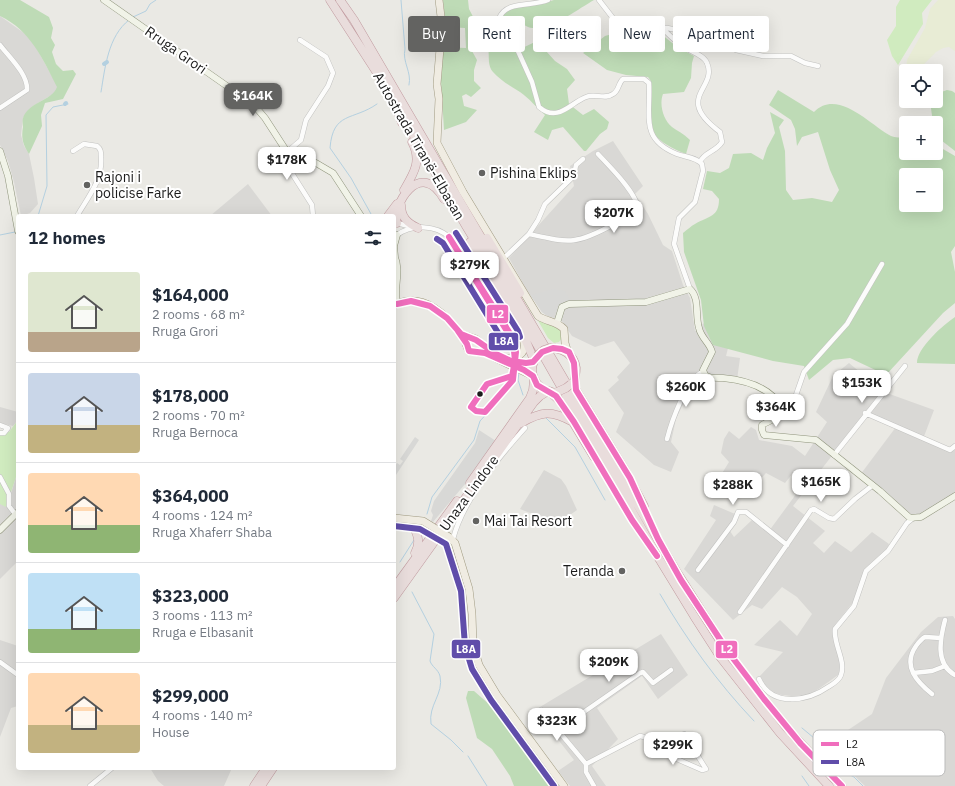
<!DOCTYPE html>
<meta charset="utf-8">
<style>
:root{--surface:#fff;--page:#f6f6f7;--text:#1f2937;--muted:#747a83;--line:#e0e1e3;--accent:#636361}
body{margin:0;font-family:"IBM Plex Sans",sans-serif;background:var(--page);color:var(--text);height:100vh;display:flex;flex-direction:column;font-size:15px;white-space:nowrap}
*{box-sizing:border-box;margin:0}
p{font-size:13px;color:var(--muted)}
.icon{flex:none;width:22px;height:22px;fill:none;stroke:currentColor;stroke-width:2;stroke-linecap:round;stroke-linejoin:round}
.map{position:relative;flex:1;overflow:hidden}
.side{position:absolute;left:16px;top:214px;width:380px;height:556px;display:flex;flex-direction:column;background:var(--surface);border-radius:4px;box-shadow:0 4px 16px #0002}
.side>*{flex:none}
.top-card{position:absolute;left:408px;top:16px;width:380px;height:36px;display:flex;gap:8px}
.tools{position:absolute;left:899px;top:64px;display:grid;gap:8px}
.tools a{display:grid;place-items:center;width:44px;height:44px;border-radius:4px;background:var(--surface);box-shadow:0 4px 16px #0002;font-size:20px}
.price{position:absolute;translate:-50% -34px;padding:0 9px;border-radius:8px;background:#fff;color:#222;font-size:13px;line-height:26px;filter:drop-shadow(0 1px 2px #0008)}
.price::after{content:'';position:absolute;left:50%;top:24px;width:12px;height:9px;margin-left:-6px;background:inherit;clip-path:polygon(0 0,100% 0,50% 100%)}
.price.selected{background:var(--accent);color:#fff}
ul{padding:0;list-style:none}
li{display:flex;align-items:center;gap:12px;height:100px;padding:0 12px}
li+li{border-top:1px solid var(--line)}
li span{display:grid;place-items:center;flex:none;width:112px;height:80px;border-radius:4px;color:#555}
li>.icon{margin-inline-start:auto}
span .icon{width:48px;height:48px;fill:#fffc;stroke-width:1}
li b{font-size:17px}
h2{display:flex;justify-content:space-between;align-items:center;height:48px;padding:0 12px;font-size:17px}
.pill{padding:0 14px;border-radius:4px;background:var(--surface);box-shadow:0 4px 16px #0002;font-size:14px;line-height:36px}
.pill.selected{background:var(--accent);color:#fff}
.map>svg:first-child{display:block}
.residential{fill:#d9d8d5}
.farmland{fill:#e8ecd5}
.grass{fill:#d0ebbf}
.forest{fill:#bedbb6;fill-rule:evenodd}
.parking{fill:#d8d8d6}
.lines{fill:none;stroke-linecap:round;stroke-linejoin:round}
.stream{stroke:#b4d0e0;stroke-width:1}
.canal{stroke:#b4d0e0;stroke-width:4}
.street-casing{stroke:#c2c2c0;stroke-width:5.5}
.secondary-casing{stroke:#8f947c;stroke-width:7}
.primary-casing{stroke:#a09a81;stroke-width:8}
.highway-casing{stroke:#c19a9f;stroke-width:9}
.street{stroke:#fcfcfb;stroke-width:4.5}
.secondary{stroke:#f1f3e8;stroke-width:6}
.primary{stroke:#f0ece2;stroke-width:7}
.highway{stroke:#e9dddc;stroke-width:8}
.primary-bridge-casing{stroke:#a09a81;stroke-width:8;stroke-linecap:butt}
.highway-bridge-casing{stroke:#c19a9f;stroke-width:9;stroke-linecap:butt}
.primary-bridge{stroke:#f0ece2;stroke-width:7}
.highway-bridge{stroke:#e9dddc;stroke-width:8}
.bus-1-casing{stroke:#fff;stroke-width:9}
.bus-2-casing{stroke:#fff;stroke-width:9}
.bus-1{stroke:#f06ebd;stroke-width:6}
.bus-2{stroke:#604daa;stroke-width:6}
.poi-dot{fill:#636361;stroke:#fff;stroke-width:1.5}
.bus-dot{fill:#1b1b1b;stroke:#fff;stroke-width:1.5}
.labels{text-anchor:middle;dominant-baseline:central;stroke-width:4;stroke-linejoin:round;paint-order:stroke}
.street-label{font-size:14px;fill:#1b1b1b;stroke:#fff}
.poi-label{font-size:14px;fill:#1b1b1b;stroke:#fff;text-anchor:start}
.key{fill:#fff;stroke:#bbb;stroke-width:1}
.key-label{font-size:11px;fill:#1b1b1b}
.line-badge{stroke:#fff;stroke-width:1.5}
.badge-label{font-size:11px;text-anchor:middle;font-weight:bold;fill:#fff}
</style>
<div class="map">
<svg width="955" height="786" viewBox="0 0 955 786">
<rect width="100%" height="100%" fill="#eae9e4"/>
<!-- residential -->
<path class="residential" d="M0,16L24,33L33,42L58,87L55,93L33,106L23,118L21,135L24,146L29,154L34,178L38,204L30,213L21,216L14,182L8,161L0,145Z
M613,141L643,186L635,194L648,214L663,245L672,251L683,285L690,298L695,331L722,307L733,328L726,356L740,358L737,380L703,375L688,394L676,419L671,442L679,452L671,472L654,465L616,432L624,413L608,390L619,380L617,377L630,363L614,341L595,347L572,336L561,320L547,316L542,312L526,289L509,258L574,186L570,166L593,151Z
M248,184L272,216H210Z
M849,363L884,392L934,410L923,439L950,450L955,446V496L912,519L860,475L896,427L865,413L793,506L825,531L813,543L824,553L835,541L851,552L872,532L889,544L886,551L865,569L854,601L834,626V641L840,661V670L838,675L813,693L800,697L774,694L769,692L758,678L783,652L754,645L780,620L797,636L812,614L797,597L782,587L762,609L752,605L733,620L684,569L716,520L710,516L714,505L735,514L738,518L730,531L734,537L753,519L769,531L805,482L793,473L785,483L766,473L756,484L744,476L737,485L721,475L729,462L721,453L724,439L729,431L739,439L751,427L756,430L759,440L792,446L805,456L827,422L816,412L833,376Z
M0,407L18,412V420L13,426L0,423Z
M544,470L561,479L566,486L577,510L560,522H553L520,509Z
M18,471V561L0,579V503L7,506Z
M953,616L955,619V786H865L840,762L834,751V744L842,734L872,714L886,678L921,632L938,617Z
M661,634L688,675L658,699L642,676L597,708L618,739L592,766L606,786H570L558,771L574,760L535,710Z
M0,640L18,646V706L11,708L0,737Z
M150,768H232L224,786H164L158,781Z"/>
<!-- farmland -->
<path class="farmland" d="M938,0H955V51L949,47L943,48L936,52L922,66L906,68L907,60L925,28L930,9Z"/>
<!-- grass -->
<path class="grass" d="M900,0H932L922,13L923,24L898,65L892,56L887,40L896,26V7Z
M536,317L560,327L562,338L559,342L554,343L548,338Z
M18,420V471L6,507L0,504V430L9,432Z"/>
<!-- forest -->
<path class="forest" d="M0,0H20L49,17L53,28L51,38L55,45L52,52L56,64L63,71L73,70L76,74L63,99L45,103L41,115L42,126L29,154C23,145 21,138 23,127C23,125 22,121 23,118C28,102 52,101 57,87C43,59 30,30 0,16Z
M443,0H468L469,9L479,28L489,26L500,37L505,35L514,52L537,41L555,61L567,69L575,80L567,89L569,104L583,115L594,109L609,122L607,129L600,134L586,151H584L563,127L552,130L548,140L534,132L545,115C537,108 529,98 520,92C510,86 500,80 493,72C484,61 495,48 480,36L474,37L472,51L477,60L474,70V81L481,88L471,97L466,94L462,96L464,106L477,110L466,122L444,130L441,81L443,47L466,48L465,28L446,27Z
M554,0H594C578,9 543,36 526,26C522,24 520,20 518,17L501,22L502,13L508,7L539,4Z
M626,30L661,34L676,46L694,56L692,63L691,78L684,92L663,94C659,104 663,120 672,127C679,132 683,133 690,140L686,154C638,134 653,125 651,81L648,77L626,75L607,70L583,53L605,36Z
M778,90L814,112C838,88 870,125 891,136C895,138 901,137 906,138V153H936V145L955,156V246L951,252L955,272V303L943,313L886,375L850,358L833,360L809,380L804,366L773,361L713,345L704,326L701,300L684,252L683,233C687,230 691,226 695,224C709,216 719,217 719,199L712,191L703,189L707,171L720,173L729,168L733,154L751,153L763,160L767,148L775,133L770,112L784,120L779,127L785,151L786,190L793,200L812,198L832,202L839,190L830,170L818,132L802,137L797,146L795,129L791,120L769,105ZM906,175H936V205H906Z
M947,90L952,91L955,93V151L937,137L936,123H933L930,101H936V94Z
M955,317V364L917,363C917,348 943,325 955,317Z
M468,691H474L498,712L510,718L563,786H514L510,776L492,749L477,738L466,698Z"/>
<!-- parking -->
<path class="parking" d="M554,289L565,291L571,301L559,305L552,317L542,312L531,295Z
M479,430L496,441L471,477L433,522L431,521L433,515L431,511L434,501L475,443Z
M415,437L419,440L394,478V468L397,463L400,465L403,461L400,459Z"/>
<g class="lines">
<!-- stream -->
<path class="stream" d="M401,0L405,49C402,62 412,72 409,85
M133,17L146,11L150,4L156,0
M101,92C105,68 108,36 129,20
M371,214L351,178L330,148C333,111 353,121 377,104
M38,216L47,186L46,115L53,107L68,104
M0,235L15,232
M479,265C477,287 514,322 521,347
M519,372L518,380L523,395
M546,418L575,447L605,500
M427,514L432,497L474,440L480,421L513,385
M400,562L414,540
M412,592L434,634L430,661C432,667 438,669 440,676C444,694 428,705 431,724L451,740L463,752
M660,594C687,640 717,682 754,721
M802,728L814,738L816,746L836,768L854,777L863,786
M468,756L487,786
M802,776L809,786"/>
<!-- canal -->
<path class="canal" d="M104,64L107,62
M65,104L66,103"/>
<defs>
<path id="street" d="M548,0C532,7 505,0 499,19L502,28L518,51L532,82L539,107C558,123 570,103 586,97C595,93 605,100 613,94C619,91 618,83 623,79H644L649,83C651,115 639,139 677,154C685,157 696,157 702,164L703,171L695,202L679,218L674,244L690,289
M599,0L616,22L622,26L667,28L692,33L714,39L736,50L763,56H791L805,63L818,66
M663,29C670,36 676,42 684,47C691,52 704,55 707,63C718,89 673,97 720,132L722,142C716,152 704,152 700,162
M300,40L326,57L333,73L328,86L306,120L301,140L287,152L284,158L286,164L312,205L313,216
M0,45C9,57 28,74 27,90L0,108
M73,151L84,144L97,146C101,149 101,152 101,157C103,180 88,197 77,216
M397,223L412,227
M529,234L538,220L545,204L574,176L576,165L583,159
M397,235C412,224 436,225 449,237L511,335L516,352
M504,258L529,234C570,243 576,245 614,224C622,220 632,216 638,210C638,194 609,166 598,154
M513,380V374
M781,407L796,395L804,372L847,324L882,264
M865,413L950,450L955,446
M0,425L8,428L4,433H0
M667,439C671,423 687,377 703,372
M834,455L905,366
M0,477L9,494V506L15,514
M453,539C463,500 498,458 525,428
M698,570L734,522L738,512H746L787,545
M740,612L811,510L814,509L829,518L834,519L855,499L873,485
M945,620C940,639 935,664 955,675
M0,662L18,675
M913,673L932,671L945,666
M759,679C772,708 808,701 828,687C833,684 839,681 841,675C846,660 833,644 835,629L854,606L866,571L888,551L907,523L912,519
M932,694C917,682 902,666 916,646C919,642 921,639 925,637L941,638
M541,710L586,764V772L594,786
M558,730L640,673L643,672L653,683L671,670
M586,764L640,736L644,737L670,756L702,770L706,769L684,734
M90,786L112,768"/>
<path id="secondary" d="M104,0L254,105L265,118L287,152L316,163L333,173L361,216
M0,151L8,176L18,231
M394,255C402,271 393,287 397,304
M395,257L394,246L397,235
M557,323L562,307L569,304L646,302L690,289C700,298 695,315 699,328C701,338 710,343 712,352L703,370L705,375C710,379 717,378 723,378C744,380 770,387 781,407C782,418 770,420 762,425V430L764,435L816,440L880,491L910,518L921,517L955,496
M0,530L18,512"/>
<path id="primary" d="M439,0L442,25L437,84L439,99L437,143L463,192L538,316C547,322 557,321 564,329L565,343L568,353
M394,305C423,291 448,315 463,338C467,343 466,347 469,351L485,353L533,376
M461,334L476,339L484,347L495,352
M508,358C521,358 527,351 523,339
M513,361L524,364L533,362
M449,537L455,543L469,589L472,614L473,645L479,665L497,695L564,786"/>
<path id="highway" d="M330,0L390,93
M340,0L354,20L678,574L728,653L753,687L790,732L842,786
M394,101L402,123
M402,115L466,226L531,334L658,557L694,616L721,658L780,733L829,786
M404,190C414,173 422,161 412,142
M401,205C401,217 407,223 418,228
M388,216L397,204
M397,223C391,207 420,157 444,199
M487,238L520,293
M470,242L526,341L534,360
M550,348C562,348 574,354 576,368C576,376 573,382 576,390L625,470L644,506
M537,356C526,371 535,389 552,392
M549,391L560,401L594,457
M521,423C542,411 551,410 573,422
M470,483L530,398L533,390L534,380
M409,523C418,530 421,543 415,553
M394,588L457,501
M394,598L534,402L540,396L548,391
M254,786L266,768
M261,786L273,768"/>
</defs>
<!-- street casing -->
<use href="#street" class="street-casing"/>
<!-- secondary casing -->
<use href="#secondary" class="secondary-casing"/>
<!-- primary casing -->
<use href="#primary" class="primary-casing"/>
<!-- highway casing -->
<use href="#highway" class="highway-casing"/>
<!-- street -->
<use href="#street" class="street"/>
<!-- secondary -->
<use href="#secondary" class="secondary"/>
<!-- primary -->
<use href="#primary" class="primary"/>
<!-- highway -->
<use href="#highway" class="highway"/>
<defs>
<path id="primary-bridge" d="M394,518L423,521L449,537"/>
<path id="highway-bridge" d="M537,356L544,350L550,348
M557,392L566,388L571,384"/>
</defs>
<!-- primary-bridge casing -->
<use href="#primary-bridge" class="primary-bridge-casing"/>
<!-- highway-bridge casing -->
<use href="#highway-bridge" class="highway-bridge-casing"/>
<!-- primary-bridge -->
<use href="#primary-bridge" class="primary-bridge"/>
<!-- highway-bridge -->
<use href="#highway-bridge" class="highway-bridge"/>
<defs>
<path id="bus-1" d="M449,237L511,335L513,341
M449,237L513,341
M397,304L411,301L430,306L447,318L461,334L476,340L496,354L511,361L526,363L533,362L542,352L553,348L562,349L569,352L574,363L576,390L630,478L658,539L681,580L729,653L764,699L801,744L842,786
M458,331L467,344L469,351L485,353L524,370L533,376L537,385L556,396L574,422L632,520L657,556
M513,341L516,352L513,380L485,412L476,411L471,407L487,384L512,376L515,361Z"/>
<path id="bus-2" d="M456,233L518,331L520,337
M437,239L443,243L505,344
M394,526L420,529L446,544L461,591L465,646L472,669L491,700L554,786"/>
</defs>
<!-- bus-1 casing -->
<use href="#bus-1" class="bus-1-casing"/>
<!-- bus-2 casing -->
<use href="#bus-2" class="bus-2-casing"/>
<!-- bus-1 -->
<use href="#bus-1" class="bus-1"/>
<!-- bus-2 -->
<use href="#bus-2" class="bus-2"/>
</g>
<!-- markers -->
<g class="poi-dot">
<circle cx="482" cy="173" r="4"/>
<circle cx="87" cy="185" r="4"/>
<circle cx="476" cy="521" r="4"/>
<circle cx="622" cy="571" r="4"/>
</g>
<circle class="bus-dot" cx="480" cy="394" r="3.5"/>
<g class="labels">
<!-- street labels -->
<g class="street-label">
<text transform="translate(176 50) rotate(35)">Rruga Grori</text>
<text transform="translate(419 146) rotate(60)">Autostrada Tiranë-Elbasan</text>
<text transform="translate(469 493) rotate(-54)">Unaza Lindore</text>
</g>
<!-- poi labels -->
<g class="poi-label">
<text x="490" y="173">Pishina Eklips</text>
<text x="95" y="177">Rajoni i<tspan x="95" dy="16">policise Farke</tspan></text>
<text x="484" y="521">Mai Tai Resort</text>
<text x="614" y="571" text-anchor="end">Teranda</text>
</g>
</g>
<!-- legend -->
<rect x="813" y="730" width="132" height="46" rx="6" class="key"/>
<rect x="821" y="742" width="18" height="4" fill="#f06ebd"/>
<rect x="821" y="760" width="18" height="4" fill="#604daa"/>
<g class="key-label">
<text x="846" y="748">L2</text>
<text x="846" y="766">L8A</text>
</g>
<g class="line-badge">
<rect x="486" y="304" width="23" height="20" rx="4" fill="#f06ebd"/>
<rect x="488" y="332" width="31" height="19" rx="4" fill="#604daa"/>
<rect x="451" y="639" width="30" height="20" rx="4" fill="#604daa"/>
<rect x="715" y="640" width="23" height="19" rx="4" fill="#f06ebd"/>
</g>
<g class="badge-label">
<text x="498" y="318">L2</text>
<text x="504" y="345">L8A</text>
<text x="466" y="653">L8A</text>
<text x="727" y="653">L2</text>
</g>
</svg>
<div class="tools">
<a><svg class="icon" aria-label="locate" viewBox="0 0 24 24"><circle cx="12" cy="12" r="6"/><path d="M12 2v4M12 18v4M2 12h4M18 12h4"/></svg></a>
<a>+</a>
<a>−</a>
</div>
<b class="price selected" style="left:253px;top:117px">$164K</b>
<b class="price" style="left:287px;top:181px">$178K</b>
<b class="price" style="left:614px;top:234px">$207K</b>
<b class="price" style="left:470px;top:286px">$279K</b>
<b class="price" style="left:862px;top:404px">$153K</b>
<b class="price" style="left:686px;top:408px">$260K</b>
<b class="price" style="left:776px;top:428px">$364K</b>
<b class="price" style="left:821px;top:503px">$165K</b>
<b class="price" style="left:733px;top:506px">$288K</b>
<b class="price" style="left:609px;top:683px">$209K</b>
<b class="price" style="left:557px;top:742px">$323K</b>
<b class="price" style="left:673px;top:766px">$299K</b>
<div class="top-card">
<a class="pill selected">Buy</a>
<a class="pill">Rent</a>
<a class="pill">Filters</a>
<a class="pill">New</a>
<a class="pill">Apartment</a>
</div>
<section class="side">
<h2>12 homes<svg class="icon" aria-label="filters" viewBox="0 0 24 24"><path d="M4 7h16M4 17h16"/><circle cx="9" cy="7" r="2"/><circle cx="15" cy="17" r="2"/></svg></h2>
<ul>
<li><span style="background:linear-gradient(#dfe7d0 75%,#b9a48a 0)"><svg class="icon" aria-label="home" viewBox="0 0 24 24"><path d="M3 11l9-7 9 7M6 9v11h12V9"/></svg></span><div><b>$164,000</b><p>2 rooms · 68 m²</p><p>Rruga Grori</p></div></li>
<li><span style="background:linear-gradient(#c9d6e8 65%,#c2b280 0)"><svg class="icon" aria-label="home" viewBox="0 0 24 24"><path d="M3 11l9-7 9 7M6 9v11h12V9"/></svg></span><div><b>$178,000</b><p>2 rooms · 70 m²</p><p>Rruga Bernoca</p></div></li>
<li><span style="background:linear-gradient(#ffd9b3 65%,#8fb573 0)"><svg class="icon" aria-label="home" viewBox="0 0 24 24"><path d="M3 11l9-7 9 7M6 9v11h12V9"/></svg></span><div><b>$364,000</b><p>4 rooms · 124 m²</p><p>Rruga Xhaferr Shaba</p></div></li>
<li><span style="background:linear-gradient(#bfe0f5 70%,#8fb573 0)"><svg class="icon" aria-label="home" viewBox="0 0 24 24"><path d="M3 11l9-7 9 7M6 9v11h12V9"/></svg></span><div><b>$323,000</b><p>3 rooms · 113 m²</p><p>Rruga e Elbasanit</p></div></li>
<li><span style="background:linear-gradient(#ffd9b3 65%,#c2b280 0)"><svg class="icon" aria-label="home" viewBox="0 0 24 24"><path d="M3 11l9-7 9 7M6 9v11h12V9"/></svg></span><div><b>$299,000</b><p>4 rooms · 140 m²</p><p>House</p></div></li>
</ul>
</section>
</div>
